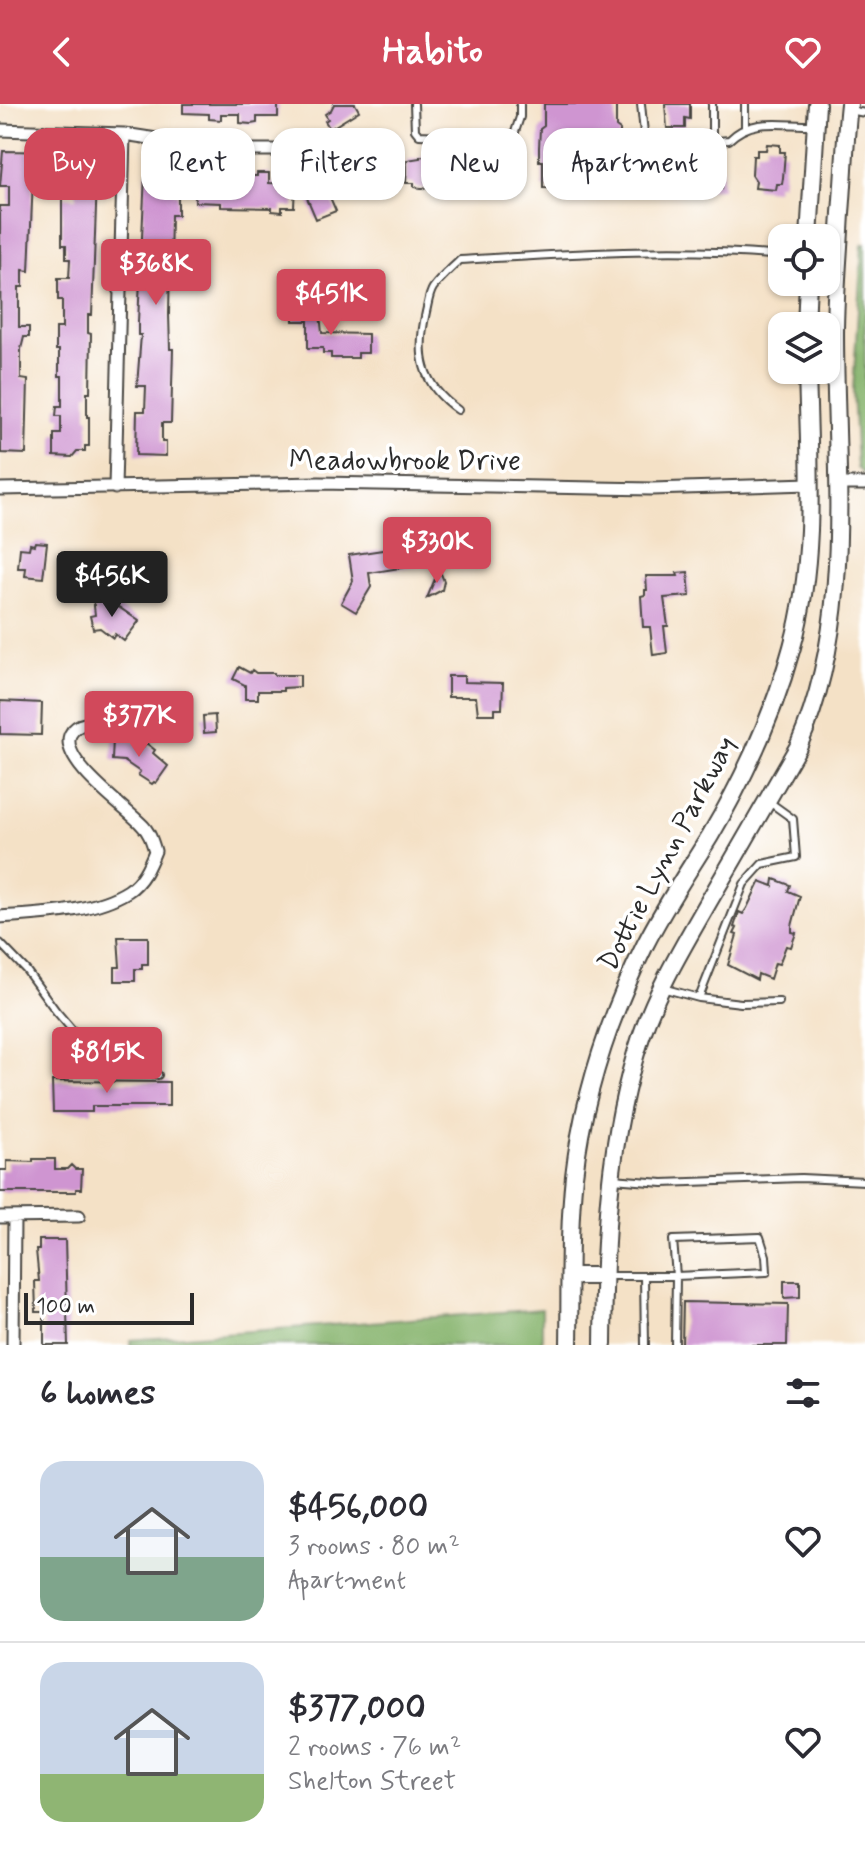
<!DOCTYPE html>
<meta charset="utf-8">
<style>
:root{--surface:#fff;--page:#f2f2f3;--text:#2b2b33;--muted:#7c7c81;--line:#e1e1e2;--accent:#d1495b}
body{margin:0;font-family:Mynerve,sans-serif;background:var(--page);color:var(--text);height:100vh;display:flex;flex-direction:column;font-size:30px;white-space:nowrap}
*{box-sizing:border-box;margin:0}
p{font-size:26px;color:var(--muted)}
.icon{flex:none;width:44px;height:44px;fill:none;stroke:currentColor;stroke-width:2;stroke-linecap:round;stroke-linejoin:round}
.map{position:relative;height:1241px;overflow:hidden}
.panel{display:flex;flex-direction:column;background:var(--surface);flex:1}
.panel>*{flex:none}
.banner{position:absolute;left:24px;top:24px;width:818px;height:72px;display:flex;gap:16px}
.buttons{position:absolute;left:768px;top:120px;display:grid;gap:16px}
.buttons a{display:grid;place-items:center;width:72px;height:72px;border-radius:16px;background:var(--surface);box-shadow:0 2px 6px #0004;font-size:40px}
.scale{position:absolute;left:24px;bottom:20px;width:170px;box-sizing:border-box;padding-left:8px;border:4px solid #2b2b2b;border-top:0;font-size:22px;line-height:28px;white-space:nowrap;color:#2b2b2b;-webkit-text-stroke:6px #fff;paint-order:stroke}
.price{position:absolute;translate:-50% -68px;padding:0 18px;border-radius:8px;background:var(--accent);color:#fff;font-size:26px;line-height:52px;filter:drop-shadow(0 2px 4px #0008)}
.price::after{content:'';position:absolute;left:50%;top:48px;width:24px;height:18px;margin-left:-12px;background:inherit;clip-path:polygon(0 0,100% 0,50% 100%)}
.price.on{background:#222;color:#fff}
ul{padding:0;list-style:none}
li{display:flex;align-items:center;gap:24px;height:200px;padding:0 40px}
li+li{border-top:2px solid var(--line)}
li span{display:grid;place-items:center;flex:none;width:224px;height:160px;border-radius:24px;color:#555}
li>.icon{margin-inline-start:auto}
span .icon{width:96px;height:96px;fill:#fffc;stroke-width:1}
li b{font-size:34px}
h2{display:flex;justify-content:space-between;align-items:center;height:96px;padding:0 40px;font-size:34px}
.pill{padding:0 28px;border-radius:24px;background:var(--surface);box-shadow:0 2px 6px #0004;font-size:28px;line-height:72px}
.pill.on{background:var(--accent);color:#fff}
header{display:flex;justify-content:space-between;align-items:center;height:104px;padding:0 40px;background:var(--accent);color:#fff;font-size:36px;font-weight:800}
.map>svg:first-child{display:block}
.forest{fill:#84b26b;stroke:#586e4b;stroke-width:2}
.building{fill:#cf95d1}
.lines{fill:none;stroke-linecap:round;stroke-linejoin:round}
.service-casing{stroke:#494642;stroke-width:10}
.minor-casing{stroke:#494642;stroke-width:15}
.secondary-casing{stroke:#494642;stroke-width:20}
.service{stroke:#fff;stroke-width:6}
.minor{stroke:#fff;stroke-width:11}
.secondary{stroke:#fff;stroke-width:16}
.labels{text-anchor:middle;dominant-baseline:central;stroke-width:7;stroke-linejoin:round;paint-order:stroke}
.street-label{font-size:28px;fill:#2b2b2b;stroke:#fff}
</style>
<header><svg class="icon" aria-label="back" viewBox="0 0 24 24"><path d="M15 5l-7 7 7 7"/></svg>Habito<svg class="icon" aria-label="heart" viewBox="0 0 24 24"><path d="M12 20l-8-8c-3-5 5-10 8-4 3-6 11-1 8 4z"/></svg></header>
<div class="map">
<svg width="865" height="1241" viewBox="0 0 865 1241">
<rect width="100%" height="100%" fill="#fff"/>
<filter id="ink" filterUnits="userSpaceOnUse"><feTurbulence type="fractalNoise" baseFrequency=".0125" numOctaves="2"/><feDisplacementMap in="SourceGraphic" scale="16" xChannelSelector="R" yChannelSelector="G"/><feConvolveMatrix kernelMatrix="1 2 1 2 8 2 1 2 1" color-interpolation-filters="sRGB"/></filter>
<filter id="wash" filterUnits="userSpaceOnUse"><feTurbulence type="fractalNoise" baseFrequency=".006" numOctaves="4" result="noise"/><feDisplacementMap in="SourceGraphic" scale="32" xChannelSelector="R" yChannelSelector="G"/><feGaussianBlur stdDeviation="1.8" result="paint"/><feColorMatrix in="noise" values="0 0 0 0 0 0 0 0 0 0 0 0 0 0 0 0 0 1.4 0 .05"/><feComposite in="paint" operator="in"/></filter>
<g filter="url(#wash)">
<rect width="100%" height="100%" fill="#f4e1c6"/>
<!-- forest -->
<path class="forest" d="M865,140V371L857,364L853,287L862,141Z
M542,1205V1241H130L131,1236Z"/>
<g id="blocks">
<!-- building -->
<path class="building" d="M183,0H278V13H257V19L251,20L240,19V10H221V16L209,15V10L183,9Z
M334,0H355L359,7L330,25L325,17L328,15L325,10L331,6Z
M544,0H616V23L620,26V56L616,58V83H610V85L543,84V57H539V44L540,25L544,22Z
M665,0H690V15L685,14V24H667Z
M343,33L372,34L368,60H342Z
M767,40L780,41V48H785L783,74L782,80H777L776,86L755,84L756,77L752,71L753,52H757V46H766Z
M3,47L62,48V51L86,52V49H98L92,211H88V229L91,230L90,289H87V313H89V342H85V347H77L72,353L54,352V330H61V312H56L57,302H62V272H59V246H56V224H62V196H58V174H69L70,155H66V141H62V93L76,94V76H63V72L45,71V75H33L29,167L23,166V183H19V223H29V233H24L21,245V275L28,276L26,350L1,349L0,102H9V82H0Z
M464,49H483L496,54L495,76H490V80L445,79V82H439V85L421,84L414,83V79H406L407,56L420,54V52L457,54V51H464Z
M150,54L175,55L174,89H178V111H171L169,210L170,245H173L171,319H162V338H166V352L136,351L137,307H145L146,282H137L141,231H138V218L145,70H150Z
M696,59H722V85L666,88V82H662V68H667V62H696Z
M196,63H207V68H239V72H257V69H269V79L295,80L294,103H282V108L272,107V104L221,103V99L195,98Z
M317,75H322L336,107L316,115L302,82Z
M293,204H312V209L320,210L322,229L368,230V249H358V254H331V249H323V244H308V217H293Z
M35,438L47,439L43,474L25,472L26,464H18L20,444L29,445L30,440L34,441Z
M416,441V444L428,443L430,459L369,469L371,483L356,508L341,499L353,477L349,451Z
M439,465L444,477L442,486L427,494Z
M688,468L690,492L664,494L668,522H664L667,549L653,551L650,523H643L641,492L645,491V486H647L646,472H678L677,469Z
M106,489L112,509L117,502L139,517L124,537L115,530L113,534L100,524L93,525L90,512L95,511L93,493Z
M239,563L250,569L252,566L256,569H274V571H300V583L283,584V587H258V595H245V581L233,575Z
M448,572H464V578L503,579L502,605H495V610H478L476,593H448Z
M0,597L42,599L41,631L0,630Z
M215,611L216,628L204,629L203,612Z
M113,635L133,637L143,643L146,639L155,646L153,649L168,662L156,679L154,678L152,680L138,671L140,668L124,657L112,656Z
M774,775L790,781L788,787L800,792L792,822V828L796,829L791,843L786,842L779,860L775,859L770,875L758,870L757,876L728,861L737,831L734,830L737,824L734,823L739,808L743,810L747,804L760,777L773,782Z
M118,833H148V860H142V865H135V877H115V863H120Z
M52,977L169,978V1002H92V1008H53Z
M33,1055H55V1065H67L71,1061L75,1065H82L81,1085H76V1088H0V1066H7V1057L33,1058Z
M39,1136H65L68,1241H44V1208H36L35,1177H39L36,1146H39Z
M784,1177H800V1193L784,1194Z
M683,1198L788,1200L787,1241H682Z"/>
</g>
</g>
<g filter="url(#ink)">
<use href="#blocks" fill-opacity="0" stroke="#494642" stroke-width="2"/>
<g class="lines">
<defs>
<path id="service" d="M414,0L415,26L419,31L491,34L514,31L520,13V0
M641,0L644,29L651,43L729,36C753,12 784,22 816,21
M745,0V23
M849,6L865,9
M712,39V0
M458,306C421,280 416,251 426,208C428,200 429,190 433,184C440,174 451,165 460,156C566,150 675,142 782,152
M0,839L26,866L56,907L92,949L119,961L158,971
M662,884L699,894L744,780L762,760L796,753L793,715L768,697
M699,894L741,899L779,898
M613,1075L663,1079L801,1074L865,1077
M760,1133L766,1152L767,1168L676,1172L673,1136Z
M608,1172H676L675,1241
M644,1172L645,1241"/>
<path id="minor" d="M0,26L124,30L228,46H299
M837,380H865
M115,384L124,30
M0,385L319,379L652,385L810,380
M0,813C40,810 93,809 128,787C142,778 149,762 155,747C152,737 149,727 141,720C125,703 60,658 70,631C73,625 79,621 85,620C96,619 110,622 122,623
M0,1113L79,1112
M13,1241L14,1113"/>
<path id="secondary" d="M809,134L817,0
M806,222L808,178
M570,1172H605
M569,1241C570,1185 568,1128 574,1072C583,992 610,912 645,841C664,803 688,768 710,732C745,673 774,609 792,543C817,454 809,357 807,266
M603,1241C604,1137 608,1033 641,933C657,885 684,841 709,797C739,746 768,695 798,643C855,515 835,366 835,230C835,190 839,149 841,109C844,73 845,36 849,0"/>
</defs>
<!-- service casing -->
<use href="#service" class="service-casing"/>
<!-- minor casing -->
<use href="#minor" class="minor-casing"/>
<!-- secondary casing -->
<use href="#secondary" class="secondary-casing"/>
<!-- service -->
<use href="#service" class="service"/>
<!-- minor -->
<use href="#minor" class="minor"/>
<!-- secondary -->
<use href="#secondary" class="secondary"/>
</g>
</g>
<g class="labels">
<!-- street labels -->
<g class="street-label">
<text x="405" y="357">Meadowbrook Drive</text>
<text transform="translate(668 750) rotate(-62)">Dottie Lynn Parkway</text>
</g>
</g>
</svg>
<div class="buttons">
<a><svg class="icon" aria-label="locate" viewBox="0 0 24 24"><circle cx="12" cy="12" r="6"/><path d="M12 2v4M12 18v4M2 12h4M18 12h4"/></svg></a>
<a><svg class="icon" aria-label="layers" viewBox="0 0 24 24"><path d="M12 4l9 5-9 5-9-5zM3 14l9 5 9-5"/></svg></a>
</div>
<div class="scale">100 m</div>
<b class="price" style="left:156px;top:203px">$368K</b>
<b class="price" style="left:331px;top:233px">$451K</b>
<b class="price" style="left:437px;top:481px">$330K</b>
<b class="price on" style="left:112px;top:515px">$456K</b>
<b class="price" style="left:139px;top:655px">$377K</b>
<b class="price" style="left:107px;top:991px">$815K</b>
<div class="banner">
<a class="pill on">Buy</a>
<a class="pill">Rent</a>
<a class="pill">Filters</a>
<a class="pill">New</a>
<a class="pill">Apartment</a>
</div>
</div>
<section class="panel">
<h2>6 homes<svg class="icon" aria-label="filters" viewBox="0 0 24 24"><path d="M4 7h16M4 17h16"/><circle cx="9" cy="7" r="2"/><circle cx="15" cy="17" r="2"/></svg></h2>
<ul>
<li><span style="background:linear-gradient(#c9d6e8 60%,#7fa58c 0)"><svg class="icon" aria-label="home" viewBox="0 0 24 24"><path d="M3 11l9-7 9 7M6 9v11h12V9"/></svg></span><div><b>$456,000</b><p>3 rooms · 80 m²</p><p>Apartment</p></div><svg class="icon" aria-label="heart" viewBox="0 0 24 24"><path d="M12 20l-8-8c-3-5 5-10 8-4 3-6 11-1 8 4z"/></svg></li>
<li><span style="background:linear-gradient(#c9d6e8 70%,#8fb573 0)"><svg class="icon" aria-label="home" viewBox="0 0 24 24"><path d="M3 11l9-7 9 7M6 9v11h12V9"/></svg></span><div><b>$377,000</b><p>2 rooms · 76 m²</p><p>Shelton Street</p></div><svg class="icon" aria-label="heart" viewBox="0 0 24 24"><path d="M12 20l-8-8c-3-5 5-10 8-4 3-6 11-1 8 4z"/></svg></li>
</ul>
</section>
